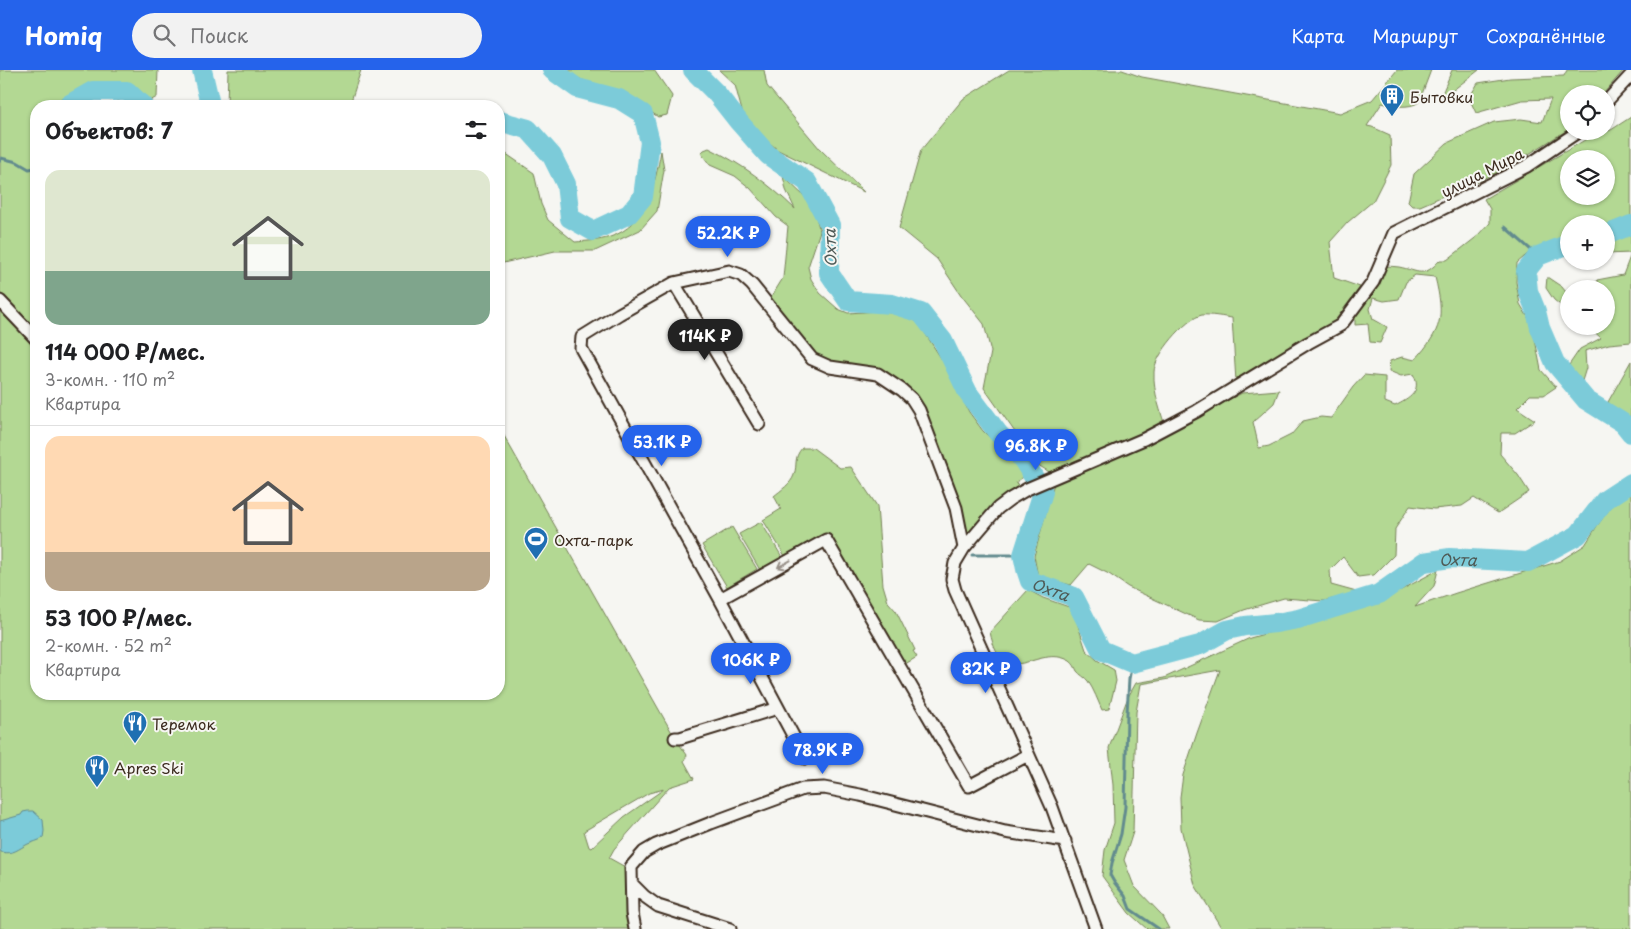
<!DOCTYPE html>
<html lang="ru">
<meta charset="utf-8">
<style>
:root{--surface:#fff;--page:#f2f2f2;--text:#202124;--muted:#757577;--line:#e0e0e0;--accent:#2563eb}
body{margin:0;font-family:"Playpen Sans",sans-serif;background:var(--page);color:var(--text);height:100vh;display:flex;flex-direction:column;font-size:19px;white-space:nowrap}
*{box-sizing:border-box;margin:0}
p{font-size:16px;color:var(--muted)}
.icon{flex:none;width:28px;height:28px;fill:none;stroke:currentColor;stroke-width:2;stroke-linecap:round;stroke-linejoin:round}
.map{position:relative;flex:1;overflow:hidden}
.drawer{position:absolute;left:30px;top:30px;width:475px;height:600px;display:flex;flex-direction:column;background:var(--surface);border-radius:20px;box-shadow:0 1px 4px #0004}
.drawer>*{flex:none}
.buttons{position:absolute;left:1560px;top:15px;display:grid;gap:10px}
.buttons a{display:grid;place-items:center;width:55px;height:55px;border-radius:50%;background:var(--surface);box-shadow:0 1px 4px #0004;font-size:25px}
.price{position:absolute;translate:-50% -42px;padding:0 11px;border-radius:18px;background:var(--accent);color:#fff;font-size:16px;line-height:32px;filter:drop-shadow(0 1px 2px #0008)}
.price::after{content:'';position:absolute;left:50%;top:30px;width:15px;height:11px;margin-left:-8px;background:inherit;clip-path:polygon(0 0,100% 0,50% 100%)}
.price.active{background:#222;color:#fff}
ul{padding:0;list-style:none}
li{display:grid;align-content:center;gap:10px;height:265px;padding:0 15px}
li+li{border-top:1px solid var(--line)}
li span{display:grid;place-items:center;height:155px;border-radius:15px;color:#555}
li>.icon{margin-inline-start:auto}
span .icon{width:90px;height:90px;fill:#fffc;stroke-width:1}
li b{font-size:21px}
h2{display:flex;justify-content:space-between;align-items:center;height:60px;padding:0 15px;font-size:21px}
header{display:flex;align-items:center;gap:30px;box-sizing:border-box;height:70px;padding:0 25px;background:var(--accent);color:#fff}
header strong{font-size:24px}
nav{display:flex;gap:28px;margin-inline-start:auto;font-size:18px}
.search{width:350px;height:45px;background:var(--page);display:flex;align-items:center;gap:12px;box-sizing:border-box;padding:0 18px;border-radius:28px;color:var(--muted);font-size:19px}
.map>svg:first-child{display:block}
.green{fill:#b3d893;stroke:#778158;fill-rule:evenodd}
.water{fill:#7ccbd9;stroke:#628b8e}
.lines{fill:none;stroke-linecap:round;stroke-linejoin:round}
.stream{stroke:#628b8e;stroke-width:3}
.river{stroke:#7ccbd9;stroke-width:20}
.minor-casing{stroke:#3b2a1e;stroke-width:15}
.minor{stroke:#f6f6f2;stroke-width:11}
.oneway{stroke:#989088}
.labels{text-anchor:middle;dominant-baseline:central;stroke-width:4;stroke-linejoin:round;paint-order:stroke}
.poi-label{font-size:15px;fill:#3b2a1e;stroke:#f6f6f2;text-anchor:start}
.street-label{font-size:15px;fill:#3b2a1e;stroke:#f6f6f2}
.water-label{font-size:16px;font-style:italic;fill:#4e5a56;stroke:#f6f6f2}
</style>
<header>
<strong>Homiq</strong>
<div class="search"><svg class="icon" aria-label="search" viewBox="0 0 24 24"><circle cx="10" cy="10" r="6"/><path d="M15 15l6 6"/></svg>Поиск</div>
<nav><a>Карта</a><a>Маршрут</a><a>Сохранённые</a></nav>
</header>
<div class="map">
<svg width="1631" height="859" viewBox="0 0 1631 859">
<rect width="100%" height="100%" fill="#f6f6f2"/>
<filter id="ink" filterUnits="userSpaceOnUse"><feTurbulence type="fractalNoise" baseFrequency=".02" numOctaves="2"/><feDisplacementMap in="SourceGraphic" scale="10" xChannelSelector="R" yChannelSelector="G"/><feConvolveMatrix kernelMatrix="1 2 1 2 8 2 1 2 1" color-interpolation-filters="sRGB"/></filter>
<g filter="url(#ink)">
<!-- green -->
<path class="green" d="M0,0H158L157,27L148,32L128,14L94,13L61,29L53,36H36V624H499V357L675,668L687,685L684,691L694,709L669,717L614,779L609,788L627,798L632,859H0ZM664,719L624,747L591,778L589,777L584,761L649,723Z
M228,0H361L352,28L353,36H227Z
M565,0H654L672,26L667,45L658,47L633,29L580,9Z
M719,0H764L767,16L820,79L864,122L778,80L745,52L735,15Z
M1009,0H1122L1142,7L1340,43L1372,30L1397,0H1431L1419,32C1410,39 1392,36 1382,33L1367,56L1372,57L1390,65L1391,95L1373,131L1348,152L1330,172L1334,208L1360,217L1334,252L1236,312L1232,248C1225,247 1209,244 1202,245C1186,248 1154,286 1154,302C1153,323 1161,342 1167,362L1242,323L1279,320L1274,333L1253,352L1259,378L1269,376L1291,365L1303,351L1321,347L1331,348L1353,317L1364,305L1385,307V332L1395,336C1409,329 1423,321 1413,304L1401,306L1389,301L1390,291L1402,287L1415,290C1442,259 1445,248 1435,207L1415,205L1406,212L1399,229L1384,231L1373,228L1370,239L1373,249L1387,257L1380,273L1370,272L1368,254L1355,255V239L1374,196C1382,196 1391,196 1399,197C1419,201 1423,209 1440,190H1447L1479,165L1490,153V139L1484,129L1590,67L1611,60L1631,47V146L1606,155L1569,154V167L1532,180L1517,193L1516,212L1520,234L1532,254L1541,300L1556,317L1544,325H1530L1517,338L1535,350L1515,363H1501L1500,384L1518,405L1529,422L1498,443L1474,428L1462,436L1434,439L1410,436L1395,459L1394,485L1374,505L1358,507L1343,487L1330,500L1331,515L1360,523L1323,531L1284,528L1244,540L1218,551L1199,550L1128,517L1109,504L1089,494L1071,515L1038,507L1034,486L1056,406L1038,395L984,318L991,282L984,254L961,225L937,189L899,158L921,80L963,29ZM1569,89H1606V126H1569Z
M1452,0H1479L1439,31Z
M1567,0H1624L1603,24H1569V59L1503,100L1420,136H1412L1408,132L1414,104L1447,73L1494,52L1521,49L1542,52L1551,29L1522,30L1476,43L1469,28L1478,13L1510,8L1564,6Z
M119,32L125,36H90Z
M709,78C742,94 769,114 795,139L786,120L783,106L805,127L815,144L820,161L808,197L811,209L820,223L838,239L848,243L879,241L901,245L918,252L946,296L969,342L983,361L1004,381L1025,406L1016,412L1019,417L1013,420L1015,423L964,478L919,340L878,304L812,289L767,234L783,208L788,156L776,147L750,118L735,106L710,95L701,83L704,80Z
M499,79L534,103L541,134L548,150L575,172C586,171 599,171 610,167C646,156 655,114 661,81L664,100L657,141L640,160L595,181H555L499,194Z
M1631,160V183L1606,184V173Z
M1631,184V272L1609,274L1585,281L1586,298L1582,311L1576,308L1569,295L1580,279L1601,268L1588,256H1606V219H1603L1597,210L1623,205Z
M1547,207L1562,217L1569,226V242L1554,230L1546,218Z
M1631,291V354L1608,332Z
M802,378H813L840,398L851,397L877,436L883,515L888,532L896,541L915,580L913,581L917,587L900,597L826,470L805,481L802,476L785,486L763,450L781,439L774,426C781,420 791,414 794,405C798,393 793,389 802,378Z
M1631,422V859H1222L1195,815L1181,758L1180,727L1183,705L1197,663L1220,600L1141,614L1136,642L1133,762L1124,790L1134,816L1161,844L1169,859H1147L1129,843L1102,806L1105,780L1114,753L1113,715L1109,678L1128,627L1136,613L1164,608L1250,568L1379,532L1438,500L1434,516L1415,537L1456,523L1560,491L1585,475L1597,456L1611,437Z
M761,452L782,487L760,500L739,464Z
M732,457L757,499L727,517L702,475Z
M1028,520L1043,528L1069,537L1075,546L1086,580L1097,590L1114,600L1116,611L1109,639L1102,640C1098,631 1094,620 1088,611C1085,607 1080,605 1077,601C1075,597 1074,594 1070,591C1038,572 1003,625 990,562Z"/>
<!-- water -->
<path class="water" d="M28,741H33L43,750L44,761L43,768C38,771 33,772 28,774C18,779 13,785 1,782L0,780V751L21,745L23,742Z"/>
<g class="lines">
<!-- stream -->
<path class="stream" d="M0,91L1,88L17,92L29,99L36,98
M1505,157L1538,186
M972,485H1023
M1132,593L1129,609L1127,643L1125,737L1121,764L1112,793L1110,805L1114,812L1125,826L1130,839L1159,859"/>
<!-- river -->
<g class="river">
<path d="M202,0L209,30V36"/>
<path id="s1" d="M693,0L717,24L739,52L768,85L807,112L830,155L829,203L848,231L892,234L921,243L943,271L968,323L998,363L1023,390L1043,422L1023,485L1026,499L1030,511L1074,527L1101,580L1132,593L1200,575L1227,560L1245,556L1276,553L1298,549L1379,524L1424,492L1450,488L1528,492L1578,465L1605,430L1631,413"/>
<path d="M69,36L70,34L93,21H127L143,36"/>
<path d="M499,51L528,59L552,86L566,114L570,148L593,161L629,144L643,127L650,72L643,44L619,29L577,18L552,0"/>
<path d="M1606,165L1631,155"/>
<path d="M1569,175L1561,177L1538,186L1526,201L1528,221L1536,241L1540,258L1555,293L1586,330L1623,353L1631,363"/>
</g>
<defs>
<path id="minor" d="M1606,32L1631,5
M674,213L759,354
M0,231L36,269
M720,529L826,470L969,716L1028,685
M675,668H680L778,638
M805,688L720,529L581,278L582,267L619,244L674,213L729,201L741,205L752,215L812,289L830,297L878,304L902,320L912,329L919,340L956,438L964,478
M632,814L644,826L658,836L730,859
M635,859L632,843L631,797L644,782L656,775L711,753L803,719L824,718L860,725L1005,762L1065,771
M1096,859L1052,737L955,520L952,509L955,493L964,478L998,438L1010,429L1027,419L1144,369L1197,341L1308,273L1341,255L1373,212L1394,163L1527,96L1579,61"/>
</defs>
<!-- minor casing -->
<use href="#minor" class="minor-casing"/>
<!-- minor -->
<use href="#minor" class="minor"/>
</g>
<!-- one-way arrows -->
<defs><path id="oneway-shaft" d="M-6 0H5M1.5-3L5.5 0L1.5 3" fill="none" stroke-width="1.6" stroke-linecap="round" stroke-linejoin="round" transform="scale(1.25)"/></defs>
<use class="oneway" href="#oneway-shaft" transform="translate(784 494) rotate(151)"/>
</g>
<!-- icons -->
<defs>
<symbol id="building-pin" viewBox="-11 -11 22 30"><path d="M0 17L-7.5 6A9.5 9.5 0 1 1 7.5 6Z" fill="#1f6fb2" stroke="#f6f6f2"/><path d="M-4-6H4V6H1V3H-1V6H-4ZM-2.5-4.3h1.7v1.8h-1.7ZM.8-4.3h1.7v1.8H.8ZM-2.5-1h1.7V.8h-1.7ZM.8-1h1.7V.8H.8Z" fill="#fff"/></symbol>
<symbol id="stadium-pin" viewBox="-11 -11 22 30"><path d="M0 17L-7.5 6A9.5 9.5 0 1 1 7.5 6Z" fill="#1f6fb2" stroke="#f6f6f2"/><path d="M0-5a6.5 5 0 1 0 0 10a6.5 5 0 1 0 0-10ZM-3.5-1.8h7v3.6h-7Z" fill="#fff"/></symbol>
<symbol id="restaurant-pin" viewBox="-11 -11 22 30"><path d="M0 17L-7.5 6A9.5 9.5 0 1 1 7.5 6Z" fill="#1f6fb2" stroke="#f6f6f2"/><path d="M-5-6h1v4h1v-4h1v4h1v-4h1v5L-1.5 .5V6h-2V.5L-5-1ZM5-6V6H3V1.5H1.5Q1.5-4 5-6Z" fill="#fff"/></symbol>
</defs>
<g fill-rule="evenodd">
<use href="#building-pin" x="1378" y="12" width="28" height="38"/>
<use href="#stadium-pin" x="522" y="455" width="28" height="38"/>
<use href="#restaurant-pin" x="121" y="639" width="28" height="38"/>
<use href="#restaurant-pin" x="83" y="683" width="28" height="38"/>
</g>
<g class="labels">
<!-- poi labels -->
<g class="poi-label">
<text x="1410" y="26">Бытовки</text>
<text x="554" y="469">Охта-парк</text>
<text x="152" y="653">Теремок</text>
<text x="114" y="697">Apres Ski</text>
</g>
<!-- street labels -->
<g class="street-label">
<text transform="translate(1482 102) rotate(-27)">улица Мира</text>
</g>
<!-- water labels -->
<g class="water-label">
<text transform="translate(829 178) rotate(-92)">Охта</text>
<text stroke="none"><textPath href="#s1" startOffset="1164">Охта</textPath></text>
<text stroke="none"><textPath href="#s1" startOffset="699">Охта</textPath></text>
</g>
</g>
</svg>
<div class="buttons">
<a><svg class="icon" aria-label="locate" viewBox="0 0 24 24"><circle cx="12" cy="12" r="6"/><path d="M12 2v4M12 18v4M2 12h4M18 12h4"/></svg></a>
<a><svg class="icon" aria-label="layers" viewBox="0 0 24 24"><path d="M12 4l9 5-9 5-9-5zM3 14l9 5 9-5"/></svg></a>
<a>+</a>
<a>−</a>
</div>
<b class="price" style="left:728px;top:188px">52.2K ₽</b>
<b class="price active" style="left:705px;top:291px">114K ₽</b>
<b class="price" style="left:662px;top:397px">53.1K ₽</b>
<b class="price" style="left:1036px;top:401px">96.8K ₽</b>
<b class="price" style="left:751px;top:615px">106K ₽</b>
<b class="price" style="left:986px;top:624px">82K ₽</b>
<b class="price" style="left:823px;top:705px">78.9K ₽</b>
<section class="drawer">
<h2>Объектов: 7<svg class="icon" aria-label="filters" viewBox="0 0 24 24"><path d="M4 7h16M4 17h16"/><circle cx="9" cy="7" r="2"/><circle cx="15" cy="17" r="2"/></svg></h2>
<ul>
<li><span style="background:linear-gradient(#dfe7d0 65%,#7fa58c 0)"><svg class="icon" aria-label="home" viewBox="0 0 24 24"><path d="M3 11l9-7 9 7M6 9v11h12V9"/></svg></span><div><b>114 000 ₽/мес.</b><p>3-комн. · 110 m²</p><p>Квартира</p></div></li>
<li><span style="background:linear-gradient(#ffd9b3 75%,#b9a48a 0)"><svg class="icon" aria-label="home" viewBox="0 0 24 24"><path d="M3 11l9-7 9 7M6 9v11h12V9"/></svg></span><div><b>53 100 ₽/мес.</b><p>2-комн. · 52 m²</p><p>Квартира</p></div></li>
</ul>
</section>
</div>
